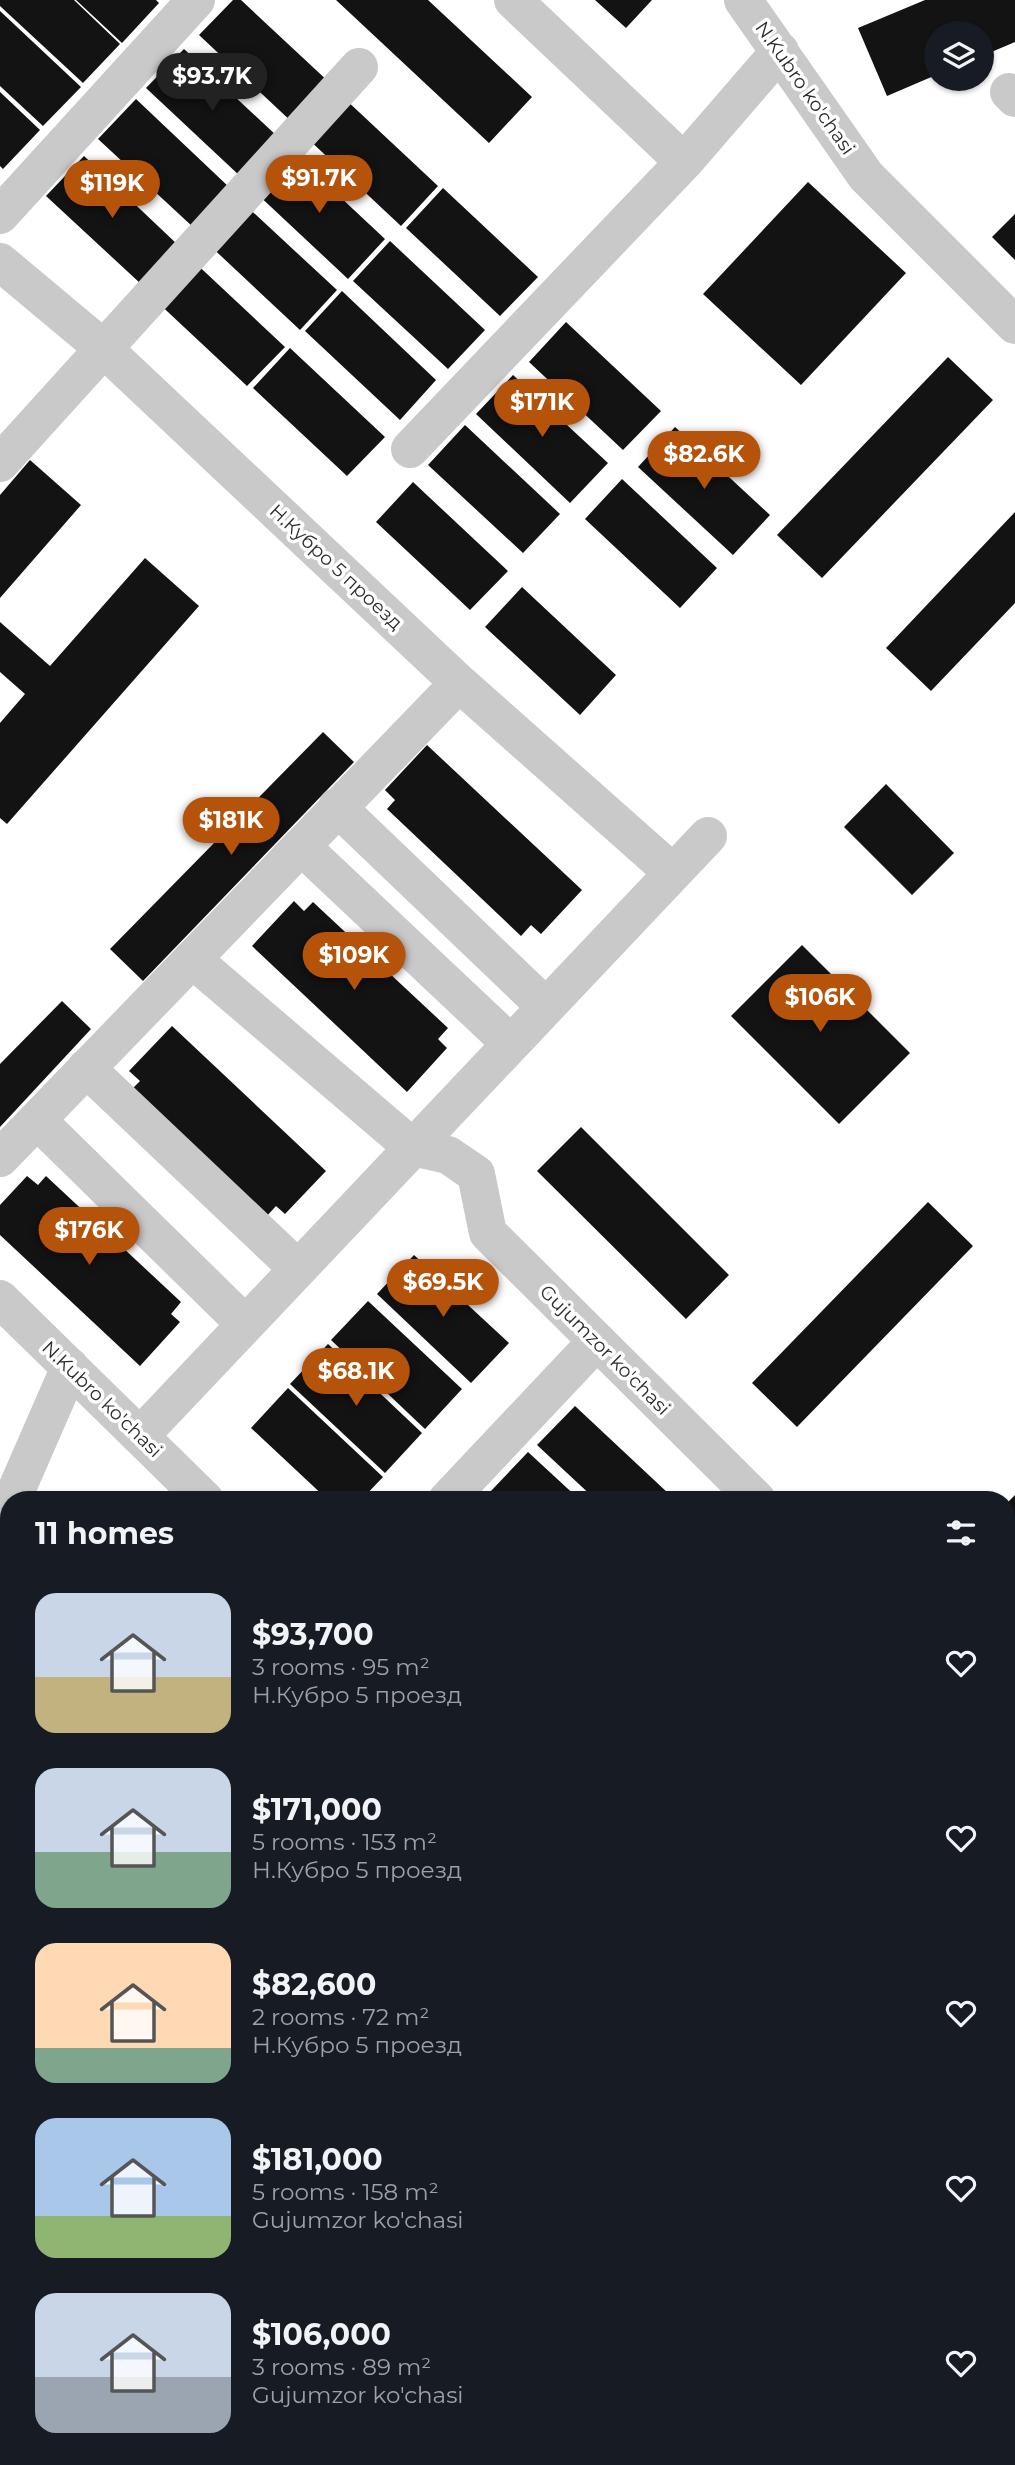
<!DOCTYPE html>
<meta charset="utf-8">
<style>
:root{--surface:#171b24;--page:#20242c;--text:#f1f3f6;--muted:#9ea1a6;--accent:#b45309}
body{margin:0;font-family:Montserrat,sans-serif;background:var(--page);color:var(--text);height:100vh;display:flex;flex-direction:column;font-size:26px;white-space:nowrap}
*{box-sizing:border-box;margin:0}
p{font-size:23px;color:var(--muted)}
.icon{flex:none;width:38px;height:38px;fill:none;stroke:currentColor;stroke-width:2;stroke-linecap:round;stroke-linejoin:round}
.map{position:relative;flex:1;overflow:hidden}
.drawer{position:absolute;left:0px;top:1491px;width:1015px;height:975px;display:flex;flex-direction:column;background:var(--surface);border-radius:28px 28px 0 0;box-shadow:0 2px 5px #0004}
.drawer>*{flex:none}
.controls{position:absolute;left:924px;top:21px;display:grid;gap:14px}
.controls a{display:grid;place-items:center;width:70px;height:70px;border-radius:50%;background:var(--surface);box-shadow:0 2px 5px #0004;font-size:35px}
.price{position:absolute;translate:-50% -60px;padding:0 16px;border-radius:24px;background:var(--accent);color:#fff;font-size:23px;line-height:46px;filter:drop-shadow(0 2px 4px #0008)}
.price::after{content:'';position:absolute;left:50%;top:42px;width:21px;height:16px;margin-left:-10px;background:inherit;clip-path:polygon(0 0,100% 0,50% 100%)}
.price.current{background:#222;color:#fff}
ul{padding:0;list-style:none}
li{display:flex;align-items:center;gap:21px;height:175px;padding:0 35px}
li span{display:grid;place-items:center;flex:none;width:196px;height:140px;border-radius:21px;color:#555}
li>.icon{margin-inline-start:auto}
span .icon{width:84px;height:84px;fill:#fffc;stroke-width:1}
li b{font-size:30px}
h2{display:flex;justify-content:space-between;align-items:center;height:84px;padding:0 35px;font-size:30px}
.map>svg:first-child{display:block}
.building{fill:#131313}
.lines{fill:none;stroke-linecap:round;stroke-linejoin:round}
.minor{stroke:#c9c9c9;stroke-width:38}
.labels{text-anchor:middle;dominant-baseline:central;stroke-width:7;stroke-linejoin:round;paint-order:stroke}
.street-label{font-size:19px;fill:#2c2c2c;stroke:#fff}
</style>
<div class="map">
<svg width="1015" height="2465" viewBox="0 0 1015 2465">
<rect width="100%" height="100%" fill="#fff"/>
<!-- building -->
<path class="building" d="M0,0H74L120,44L83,83L0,6Z
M76,0H156L159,3L122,43Z
M233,0H241L331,84L294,124L199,35Z
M336,0H428L532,97L489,143Z
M595,0H652L626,28Z
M925,0H1015V42L982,56V33H936V75L887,96L858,28Z
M0,11L81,87L43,126L0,86Z
M184,49L278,137L241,177L146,88Z
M0,92L40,130L3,169L0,166Z
M344,98L438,186L401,226L306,137Z
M136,99L230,188L193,227L98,139Z
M291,151L385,239L348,279L253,190Z
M84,156L178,245L141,284L46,196Z
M808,182L906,273L801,385L703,294Z
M443,188L538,277L500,316L406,228Z
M242,202L337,290L300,330L205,241Z
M1015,214V260L992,237Z
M390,241L485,330L448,369L353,281Z
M190,258L285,347L247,386L153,298Z
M342,291L436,380L400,420L305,331Z
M566,322L661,411L623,450L529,362Z
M290,348L385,437L347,476L253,388Z
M948,357L993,400L822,578L777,535Z
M513,375L608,463L570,503L476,414Z
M465,425L560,514L523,553L428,465Z
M675,427L770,515L733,555L638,467Z
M30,460L81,505L0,598V495Z
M622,479L717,568L680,608L585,519Z
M413,482L508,571L470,610L376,522Z
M1015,512V603L931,691L886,648Z
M145,558L199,606L7,824L0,818V723L25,694L0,672V622L50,666Z
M522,587L616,675L580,715L485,627Z
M323,732L354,762L143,981L110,949Z
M427,745L582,890L541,934L531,925L521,936L387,809L395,800L385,790Z
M886,784L954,853L912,895L844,827Z
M294,901L304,911L313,902L448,1028L438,1039L447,1048L407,1092L252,946Z
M802,945L910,1053L839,1124L731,1016Z
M62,1001L91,1029L0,1127V1064Z
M172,1026L326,1171L285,1214L276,1206L266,1217L131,1090L140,1081L129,1071Z
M581,1127L729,1275L686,1319L537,1171Z
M27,1176L38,1185L46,1176L181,1302L171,1314L180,1322L140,1366L0,1235V1205Z
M928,1202L973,1246L797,1427L752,1383Z
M414,1255L509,1343L471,1383L377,1294Z
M368,1301L462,1389L425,1429L331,1340Z
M328,1344L422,1433L385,1473L290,1384Z
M288,1388L383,1477L361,1500H328L251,1428Z
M575,1406L669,1494L664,1500H596L537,1445Z
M528,1452L580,1500H500L491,1491Z
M1015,1495V1560L1006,1552V1504Z
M1006,1563L1015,1571V1646L1006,1638Z
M9,1564V1687L0,1696V1573Z
M9,1864V2007L0,2016V1874Z
M1015,2021V2119L1006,2123V2025Z
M137,2457H309L291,2465H119Z
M838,2457H930L912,2465H841Z"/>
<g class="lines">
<!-- minor -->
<path class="minor" d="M513,0L684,162
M743,0L866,176L1015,325
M1009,92L1015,98
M0,215L196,0
M0,262L104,349L459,683L672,872
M410,449L684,162L780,51
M0,463L359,67
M337,807L545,1006
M301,846L510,1043
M192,959L412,1147L448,1155L476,1174L488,1233L757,1500
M86,1068L298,1269
M37,1120L245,1324
M0,1158L459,683
M0,1299L205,1500
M140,1436L708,836
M12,1500L70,1367
M447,1500L597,1341
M0,1541L9,1512
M1006,1863H1012
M1006,2237L1015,2233
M44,2465L50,2457
M523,2465L540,2457"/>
</g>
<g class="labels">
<!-- street labels -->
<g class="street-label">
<text transform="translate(805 88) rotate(55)">N.Kubro ko'chasi</text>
<text transform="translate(336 567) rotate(43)">Н.Кубро 5 проезд</text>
<text transform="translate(605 1350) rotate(45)">Gujumzor ko'chasi</text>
<text transform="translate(102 1399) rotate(44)">N.Kubro ko'chasi</text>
</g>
</g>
</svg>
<div class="controls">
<a><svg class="icon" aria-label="layers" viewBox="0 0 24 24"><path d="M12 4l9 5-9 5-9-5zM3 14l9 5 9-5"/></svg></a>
</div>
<b class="price current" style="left:212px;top:113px">$93.7K</b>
<b class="price" style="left:319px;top:215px">$91.7K</b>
<b class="price" style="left:112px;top:220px">$119K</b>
<b class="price" style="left:542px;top:439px">$171K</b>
<b class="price" style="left:704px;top:491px">$82.6K</b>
<b class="price" style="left:231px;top:857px">$181K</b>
<b class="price" style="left:354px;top:992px">$109K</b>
<b class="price" style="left:820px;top:1034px">$106K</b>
<b class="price" style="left:89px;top:1267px">$176K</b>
<b class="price" style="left:443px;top:1319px">$69.5K</b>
<b class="price" style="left:356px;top:1408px">$68.1K</b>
<section class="drawer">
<h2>11 homes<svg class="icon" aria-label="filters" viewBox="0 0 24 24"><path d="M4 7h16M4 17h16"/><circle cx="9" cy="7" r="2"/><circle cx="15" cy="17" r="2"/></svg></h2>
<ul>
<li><span style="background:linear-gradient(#c9d6e8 60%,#c2b280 0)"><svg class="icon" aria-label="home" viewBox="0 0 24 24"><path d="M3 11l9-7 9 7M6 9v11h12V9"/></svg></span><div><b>$93,700</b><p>3 rooms · 95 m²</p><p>Н.Кубро 5 проезд</p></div><svg class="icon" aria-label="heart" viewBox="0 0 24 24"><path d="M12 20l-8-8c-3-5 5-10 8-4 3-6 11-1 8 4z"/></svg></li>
<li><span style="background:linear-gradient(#c9d6e8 60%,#7fa58c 0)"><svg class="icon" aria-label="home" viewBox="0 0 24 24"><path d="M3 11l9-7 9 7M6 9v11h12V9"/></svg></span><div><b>$171,000</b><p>5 rooms · 153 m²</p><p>Н.Кубро 5 проезд</p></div><svg class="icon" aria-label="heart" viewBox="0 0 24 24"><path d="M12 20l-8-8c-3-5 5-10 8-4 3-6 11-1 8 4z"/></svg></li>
<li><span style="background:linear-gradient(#ffd9b3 75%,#7fa58c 0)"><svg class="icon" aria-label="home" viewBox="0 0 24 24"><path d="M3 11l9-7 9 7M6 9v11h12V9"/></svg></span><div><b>$82,600</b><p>2 rooms · 72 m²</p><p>Н.Кубро 5 проезд</p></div><svg class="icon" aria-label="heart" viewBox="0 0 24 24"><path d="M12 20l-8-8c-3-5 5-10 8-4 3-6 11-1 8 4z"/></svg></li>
<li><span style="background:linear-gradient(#a9c7e8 70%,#8fb573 0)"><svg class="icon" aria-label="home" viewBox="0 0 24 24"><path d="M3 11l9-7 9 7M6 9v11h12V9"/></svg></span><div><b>$181,000</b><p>5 rooms · 158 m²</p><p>Gujumzor ko'chasi</p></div><svg class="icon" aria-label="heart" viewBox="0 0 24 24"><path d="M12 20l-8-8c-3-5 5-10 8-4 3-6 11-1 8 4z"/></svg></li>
<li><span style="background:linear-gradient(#c9d6e8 60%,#9aa5b1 0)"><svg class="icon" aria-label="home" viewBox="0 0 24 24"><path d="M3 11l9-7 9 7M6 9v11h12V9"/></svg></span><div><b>$106,000</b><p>3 rooms · 89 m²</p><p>Gujumzor ko'chasi</p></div><svg class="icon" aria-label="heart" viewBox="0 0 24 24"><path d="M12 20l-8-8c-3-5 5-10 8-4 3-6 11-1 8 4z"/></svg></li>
</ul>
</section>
</div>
